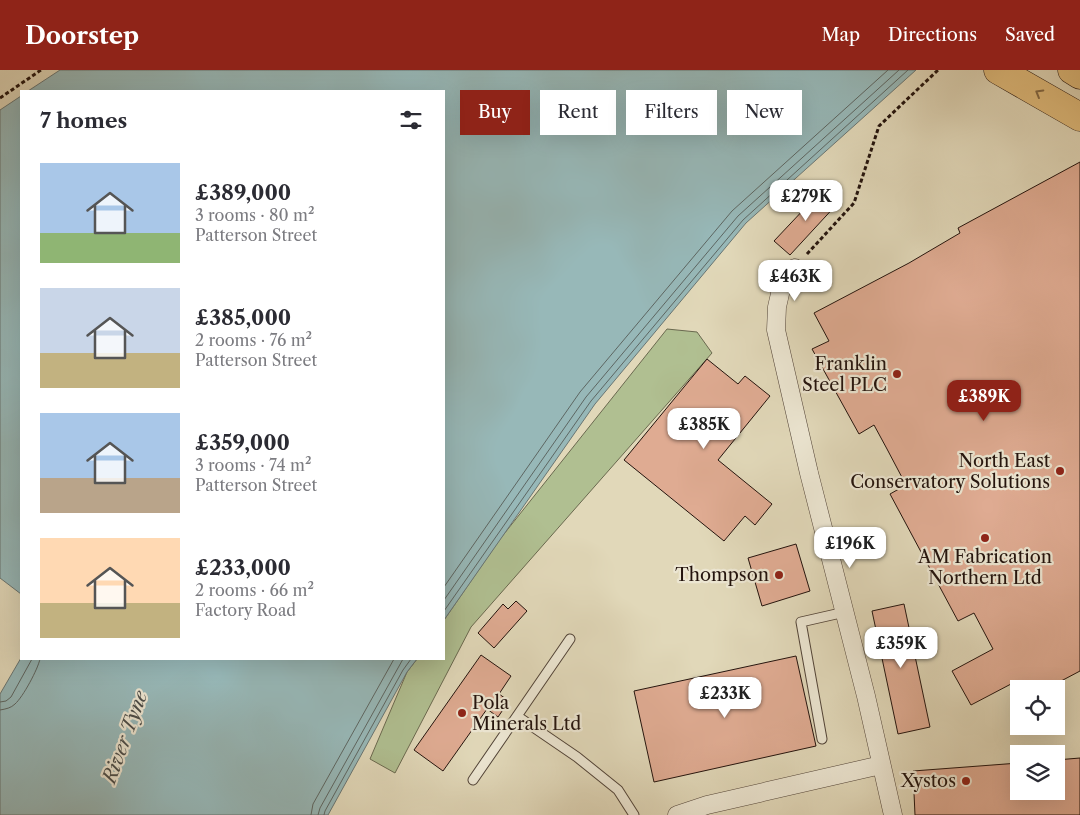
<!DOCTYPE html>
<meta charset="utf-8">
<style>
:root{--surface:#fff;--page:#f2f2f3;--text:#2b2b33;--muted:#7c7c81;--accent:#8f2418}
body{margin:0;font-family:"Libre Caslon Text",serif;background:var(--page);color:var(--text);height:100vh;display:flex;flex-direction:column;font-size:19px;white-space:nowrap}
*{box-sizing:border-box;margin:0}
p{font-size:16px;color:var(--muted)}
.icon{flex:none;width:28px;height:28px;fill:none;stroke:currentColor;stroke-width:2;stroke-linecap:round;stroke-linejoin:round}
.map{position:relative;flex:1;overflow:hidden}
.panel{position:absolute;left:20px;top:20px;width:425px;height:570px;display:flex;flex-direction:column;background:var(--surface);border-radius:0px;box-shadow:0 5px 20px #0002}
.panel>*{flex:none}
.hud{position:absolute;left:460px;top:20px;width:475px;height:45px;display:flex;gap:10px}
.controls{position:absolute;left:1010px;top:610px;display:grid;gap:10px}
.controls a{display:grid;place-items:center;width:55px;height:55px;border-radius:0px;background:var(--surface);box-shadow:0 5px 20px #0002;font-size:25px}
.price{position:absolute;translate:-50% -42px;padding:0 11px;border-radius:10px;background:#fff;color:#222;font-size:16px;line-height:32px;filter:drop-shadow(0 1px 2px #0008)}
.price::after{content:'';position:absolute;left:50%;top:30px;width:15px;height:11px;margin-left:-8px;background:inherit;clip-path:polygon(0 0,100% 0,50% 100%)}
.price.selected{background:var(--accent);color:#fff}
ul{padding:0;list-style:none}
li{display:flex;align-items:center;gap:15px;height:125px;padding:0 20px}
li span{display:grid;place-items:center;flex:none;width:140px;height:100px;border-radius:0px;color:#555}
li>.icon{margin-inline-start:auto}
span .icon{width:60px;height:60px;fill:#fffc;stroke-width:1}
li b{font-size:21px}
h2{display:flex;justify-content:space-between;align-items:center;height:60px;padding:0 20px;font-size:21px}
.pill{padding:0 18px;border-radius:0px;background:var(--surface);box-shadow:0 5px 20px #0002;font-size:18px;line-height:45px}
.pill.selected{background:var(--accent);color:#fff}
header{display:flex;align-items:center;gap:30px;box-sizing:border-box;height:70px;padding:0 25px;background:var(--accent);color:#fff}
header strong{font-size:24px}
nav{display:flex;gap:28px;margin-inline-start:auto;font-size:18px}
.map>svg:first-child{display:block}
.green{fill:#b0bf91;stroke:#6a694f}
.water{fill:#97b8b8;stroke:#697674}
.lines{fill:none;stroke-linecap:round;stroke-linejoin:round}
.shore{stroke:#5d6662;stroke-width:1}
.building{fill:#dfab92;stroke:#23130d}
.service-casing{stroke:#524438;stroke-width:11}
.minor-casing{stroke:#524438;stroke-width:19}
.trunk-casing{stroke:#23130d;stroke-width:29}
.path{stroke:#23130d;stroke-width:3;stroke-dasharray:4 2.5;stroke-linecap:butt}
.service{stroke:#ece6d2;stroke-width:9}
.minor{stroke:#ece6d2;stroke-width:18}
.trunk{stroke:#e0bc7c;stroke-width:28}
.oneway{stroke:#826844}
.poi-dot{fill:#8f2418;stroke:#ece6d2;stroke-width:2}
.labels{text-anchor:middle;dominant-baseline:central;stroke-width:4.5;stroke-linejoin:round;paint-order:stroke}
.poi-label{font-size:18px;fill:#23130d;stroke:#ece6d2;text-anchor:end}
.water-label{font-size:19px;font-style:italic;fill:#4c4d49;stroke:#ece6d2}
</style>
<header>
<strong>Doorstep</strong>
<nav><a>Map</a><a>Directions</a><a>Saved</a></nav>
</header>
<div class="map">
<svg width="1080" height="745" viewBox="0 0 1080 745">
<rect width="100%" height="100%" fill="#e1d8b9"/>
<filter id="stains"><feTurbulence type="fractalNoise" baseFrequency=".004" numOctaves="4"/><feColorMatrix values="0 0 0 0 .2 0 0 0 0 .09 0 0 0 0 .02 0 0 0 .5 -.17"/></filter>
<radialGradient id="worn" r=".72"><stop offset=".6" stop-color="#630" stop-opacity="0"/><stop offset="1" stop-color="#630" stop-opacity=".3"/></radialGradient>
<!-- green -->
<path class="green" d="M667,259L697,262L712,283L471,557L395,703L370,689L407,602L417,589H444V550L500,469Z"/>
<!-- water -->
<path class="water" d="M60,0H916L746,153L595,334L444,550V21H28Z
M21,26V524L0,508V40Z
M21,588V589H417L407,602L328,745H0V624Z"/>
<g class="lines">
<!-- shore -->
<path class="shore" d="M444,517L580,322L732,141L888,0
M444,530L586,327L738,146L899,0
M444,541L591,331L743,150L908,0
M0,632L6,631L11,627L32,589
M0,640C6,639 11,638 15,634C23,627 38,599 40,589
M311,745L313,734L394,589
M318,745L320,738L403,589
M324,745L325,741L403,600L411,589"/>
</g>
<!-- building -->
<path class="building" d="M1080,92V601L1046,619H1014L1011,614L971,635L952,601L993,579L974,543L958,551L890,424L906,415L887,379L874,355L859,364L812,279L829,271L814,243L909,193L960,163L958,158Z
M823,119L838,133L790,185L774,171Z
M707,289L738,314L745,306L770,326L718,390L772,434L755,455L745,446L724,471L624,390Z
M796,474L810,521L762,536L748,488Z
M516,531L527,541L494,578L478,563L503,534L508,539Z
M904,534L930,657L898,664L872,541Z
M481,585L511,606L499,624L509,631L498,647L487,639L443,701L414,680Z
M796,586L816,676L654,712L634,621Z
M1080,688V745H915L913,701L1019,693V721H1056V690Z"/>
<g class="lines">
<defs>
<path id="service" d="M517,646L577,687L618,720L634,745
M822,669L801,552L845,542
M473,710L570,569"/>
<path id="minor" d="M795,198L782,215L777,237L776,260L809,403L866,626L893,745
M677,745L707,735L881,695"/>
<path id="trunk" d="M998,0L1080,47
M1072,0L1080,5"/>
</defs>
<!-- service casing -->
<use href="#service" class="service-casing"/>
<!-- minor casing -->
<use href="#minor" class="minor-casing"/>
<!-- trunk casing -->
<use href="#trunk" class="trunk-casing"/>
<!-- path -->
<path class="path" d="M0,28L41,0
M807,184L854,133L879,56L938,0"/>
<!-- service -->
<use href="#service" class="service"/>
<!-- minor -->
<use href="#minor" class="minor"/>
<!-- trunk -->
<use href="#trunk" class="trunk"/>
</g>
<!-- one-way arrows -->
<defs><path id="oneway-chevron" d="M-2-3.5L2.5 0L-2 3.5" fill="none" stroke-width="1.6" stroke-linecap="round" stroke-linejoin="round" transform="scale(1.25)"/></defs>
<use class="oneway" href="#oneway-chevron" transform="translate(1039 23) rotate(-150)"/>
<!-- markers -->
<g class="poi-dot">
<circle cx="897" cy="304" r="5"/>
<circle cx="1060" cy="401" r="5"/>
<circle cx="985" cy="468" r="5"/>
<circle cx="779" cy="505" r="5"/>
<circle cx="462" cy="643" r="5"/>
<circle cx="966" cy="711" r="5"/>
</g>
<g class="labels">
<!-- poi labels -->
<g class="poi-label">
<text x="887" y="294">Franklin<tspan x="887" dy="21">Steel PLC</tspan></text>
<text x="1050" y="391">North East<tspan x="1050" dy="21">Conservatory Solutions</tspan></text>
<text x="985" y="487" text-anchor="middle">AM Fabrication<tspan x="985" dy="21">Northern Ltd</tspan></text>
<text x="769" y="505">Thompson</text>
<text x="472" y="633" text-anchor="start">Pola<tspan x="472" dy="21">Minerals Ltd</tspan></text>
<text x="956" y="711">Xystos</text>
</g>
<!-- water labels -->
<g class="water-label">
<text transform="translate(125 667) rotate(-70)">River Tyne</text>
</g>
</g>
<rect width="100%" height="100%" filter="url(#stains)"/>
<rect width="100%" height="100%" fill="url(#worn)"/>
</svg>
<div class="controls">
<a><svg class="icon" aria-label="locate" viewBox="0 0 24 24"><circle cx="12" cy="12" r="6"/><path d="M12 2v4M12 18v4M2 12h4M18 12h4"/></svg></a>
<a><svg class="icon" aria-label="layers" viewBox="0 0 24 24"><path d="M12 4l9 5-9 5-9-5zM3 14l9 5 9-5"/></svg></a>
</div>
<b class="price" style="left:806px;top:152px">£279K</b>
<b class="price" style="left:795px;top:232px">£463K</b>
<b class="price selected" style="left:984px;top:352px">£389K</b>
<b class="price" style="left:704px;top:380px">£385K</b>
<b class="price" style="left:850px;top:499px">£196K</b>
<b class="price" style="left:901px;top:599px">£359K</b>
<b class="price" style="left:725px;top:649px">£233K</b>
<div class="hud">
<a class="pill selected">Buy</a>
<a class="pill">Rent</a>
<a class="pill">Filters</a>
<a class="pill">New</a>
</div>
<section class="panel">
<h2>7 homes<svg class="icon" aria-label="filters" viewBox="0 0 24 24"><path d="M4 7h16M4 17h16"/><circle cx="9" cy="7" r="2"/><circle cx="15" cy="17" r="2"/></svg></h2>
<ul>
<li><span style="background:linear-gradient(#a9c7e8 70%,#8fb573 0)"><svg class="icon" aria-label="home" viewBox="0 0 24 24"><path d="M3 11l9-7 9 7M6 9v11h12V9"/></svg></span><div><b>£389,000</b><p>3 rooms · 80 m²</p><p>Patterson Street</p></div></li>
<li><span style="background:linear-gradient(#c9d6e8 65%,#c2b280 0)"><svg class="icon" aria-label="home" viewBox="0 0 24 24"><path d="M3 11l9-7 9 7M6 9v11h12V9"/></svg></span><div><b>£385,000</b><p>2 rooms · 76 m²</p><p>Patterson Street</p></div></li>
<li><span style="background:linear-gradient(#a9c7e8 65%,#b9a48a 0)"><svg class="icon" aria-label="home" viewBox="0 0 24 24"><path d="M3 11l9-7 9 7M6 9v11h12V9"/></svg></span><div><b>£359,000</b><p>3 rooms · 74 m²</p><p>Patterson Street</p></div></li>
<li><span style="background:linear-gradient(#ffd9b3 65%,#c2b280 0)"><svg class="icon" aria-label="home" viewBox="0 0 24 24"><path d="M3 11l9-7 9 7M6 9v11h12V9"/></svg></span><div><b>£233,000</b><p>2 rooms · 66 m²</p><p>Factory Road</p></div></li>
</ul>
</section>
</div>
